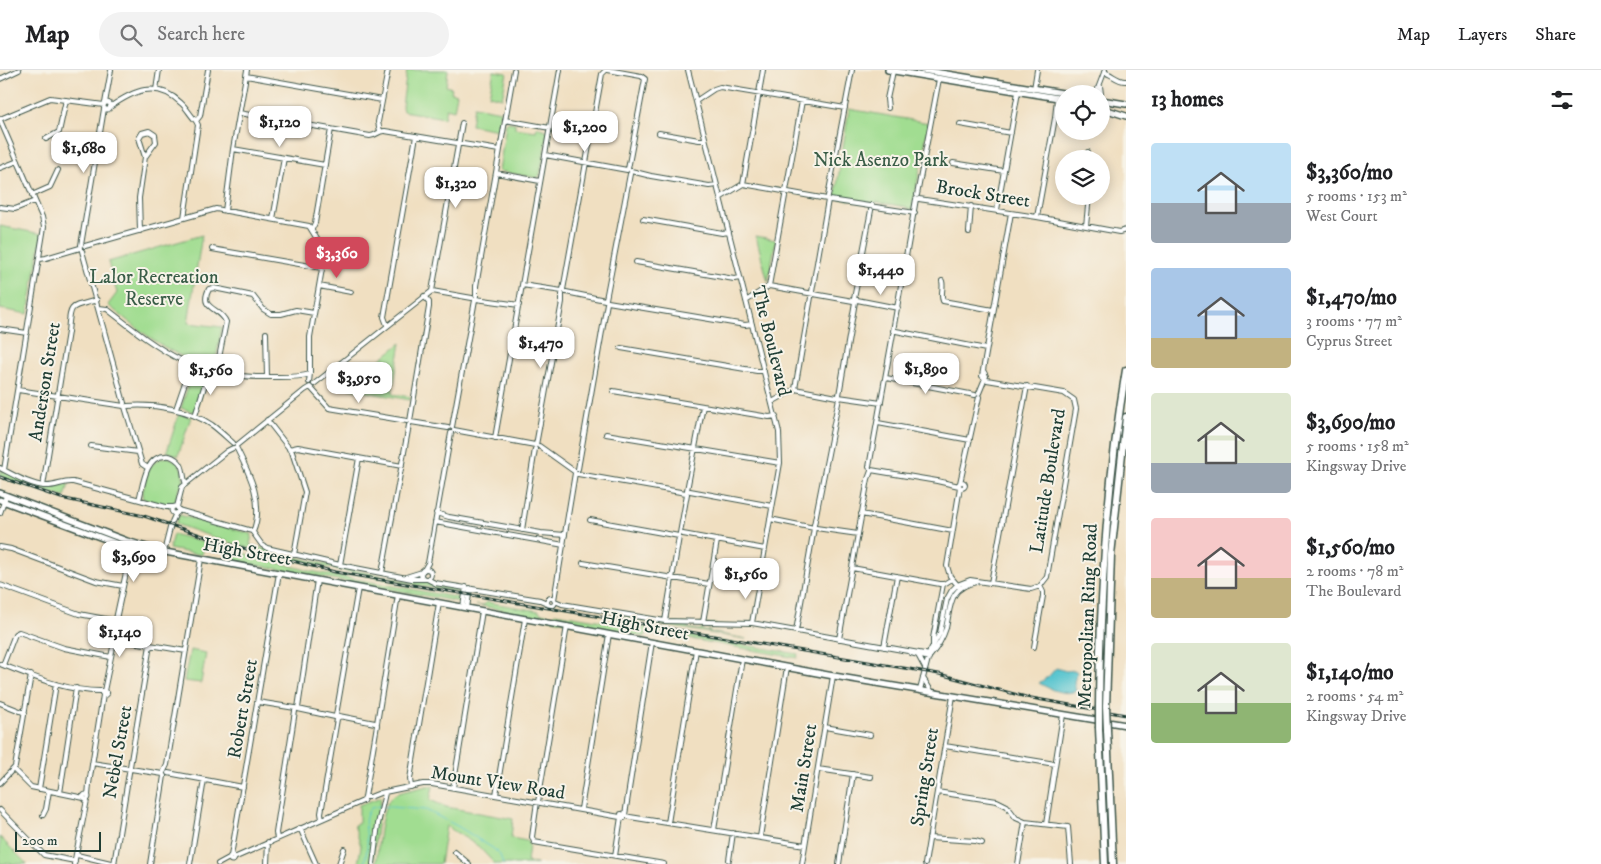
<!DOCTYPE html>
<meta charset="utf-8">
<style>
:root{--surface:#fff;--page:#f2f2f2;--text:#202124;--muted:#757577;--line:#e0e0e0;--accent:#d1495b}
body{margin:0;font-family:"IM FELL DW Pica",serif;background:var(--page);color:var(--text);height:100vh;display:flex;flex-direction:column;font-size:19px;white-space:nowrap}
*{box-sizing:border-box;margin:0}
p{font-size:16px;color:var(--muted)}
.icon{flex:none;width:28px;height:28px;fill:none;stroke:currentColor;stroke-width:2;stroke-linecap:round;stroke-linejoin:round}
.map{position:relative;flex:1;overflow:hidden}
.side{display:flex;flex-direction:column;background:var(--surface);width:475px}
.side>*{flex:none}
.tools{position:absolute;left:1055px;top:15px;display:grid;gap:10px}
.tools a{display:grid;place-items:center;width:55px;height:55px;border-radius:50%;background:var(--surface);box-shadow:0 2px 12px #0003;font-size:25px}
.scale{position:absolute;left:15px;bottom:12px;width:86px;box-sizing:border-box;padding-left:5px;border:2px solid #1f3d34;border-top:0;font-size:14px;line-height:18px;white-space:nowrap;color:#1f3d34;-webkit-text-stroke:4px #f7f3e8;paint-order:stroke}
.price{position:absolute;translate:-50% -42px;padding:0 11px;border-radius:10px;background:#fff;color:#222;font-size:16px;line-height:32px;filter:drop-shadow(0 1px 2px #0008)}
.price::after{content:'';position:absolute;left:50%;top:30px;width:15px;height:11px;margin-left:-8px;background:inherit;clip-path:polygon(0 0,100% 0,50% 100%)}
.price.selected{background:var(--accent);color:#fff}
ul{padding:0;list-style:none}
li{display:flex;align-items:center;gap:15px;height:125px;padding:0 25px}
li span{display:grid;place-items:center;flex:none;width:140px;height:100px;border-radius:5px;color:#555}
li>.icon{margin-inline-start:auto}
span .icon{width:60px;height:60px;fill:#fffc;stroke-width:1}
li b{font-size:21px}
h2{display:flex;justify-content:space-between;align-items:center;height:60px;padding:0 25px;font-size:21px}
header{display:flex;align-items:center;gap:30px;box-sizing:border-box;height:70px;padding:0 25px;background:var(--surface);border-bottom:1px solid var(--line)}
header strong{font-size:24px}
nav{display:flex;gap:28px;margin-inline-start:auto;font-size:18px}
.search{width:350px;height:45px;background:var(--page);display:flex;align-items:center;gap:12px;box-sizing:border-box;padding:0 18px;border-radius:28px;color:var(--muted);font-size:19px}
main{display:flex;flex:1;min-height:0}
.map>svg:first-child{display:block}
.green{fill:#a1dd91;stroke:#608d62}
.water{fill:#58c5cf;stroke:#3c8182}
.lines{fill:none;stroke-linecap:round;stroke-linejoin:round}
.stream{stroke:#58c5cf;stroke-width:1}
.minor-casing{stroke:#3e5549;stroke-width:6}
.major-casing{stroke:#3e5549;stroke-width:8}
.highway-casing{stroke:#3e5549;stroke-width:9}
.minor{stroke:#fff;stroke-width:4}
.major{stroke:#fff;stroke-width:5}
.highway{stroke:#fff;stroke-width:6}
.rail-casing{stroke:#1f3d34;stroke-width:3}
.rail{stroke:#f7f3e8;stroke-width:1;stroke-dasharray:4;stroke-linecap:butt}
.highway-bridge-casing{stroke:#3e5549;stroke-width:9;stroke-linecap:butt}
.highway-bridge{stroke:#fff;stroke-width:6}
.labels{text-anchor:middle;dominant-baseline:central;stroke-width:4;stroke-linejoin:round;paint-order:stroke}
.park-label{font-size:19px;fill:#395d47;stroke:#f7f3e8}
.street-label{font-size:19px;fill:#1f3d34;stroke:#f7f3e8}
</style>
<header>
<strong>Map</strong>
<div class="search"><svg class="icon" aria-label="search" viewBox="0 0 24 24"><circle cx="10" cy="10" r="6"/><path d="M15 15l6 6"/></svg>Search here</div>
<nav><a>Map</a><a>Layers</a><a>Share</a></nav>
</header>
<main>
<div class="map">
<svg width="1126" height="794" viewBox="0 0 1126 794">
<rect width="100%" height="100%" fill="#f7f3e8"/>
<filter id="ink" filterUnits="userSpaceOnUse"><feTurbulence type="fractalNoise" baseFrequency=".02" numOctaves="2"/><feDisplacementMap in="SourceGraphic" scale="10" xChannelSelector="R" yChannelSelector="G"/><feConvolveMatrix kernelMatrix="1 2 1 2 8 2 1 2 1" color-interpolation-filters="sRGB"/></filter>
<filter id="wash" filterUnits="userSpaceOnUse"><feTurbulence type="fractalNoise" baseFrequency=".0096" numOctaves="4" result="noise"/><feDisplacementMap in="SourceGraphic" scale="20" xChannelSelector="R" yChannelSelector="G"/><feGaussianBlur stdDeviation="1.12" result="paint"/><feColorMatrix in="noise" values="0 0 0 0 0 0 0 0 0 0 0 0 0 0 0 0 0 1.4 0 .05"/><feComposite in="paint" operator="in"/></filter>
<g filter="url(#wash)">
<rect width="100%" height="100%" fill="#f0dfc1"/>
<!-- green -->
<path class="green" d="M407,0H448L446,16L452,18L451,22L457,24L454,40L446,38L444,48L403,41L402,37Z
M494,1L507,3L502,28L489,25Z
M474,36L501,41L498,60L471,55Z
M849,39L929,53L912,140L907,139V137L876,132L875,134L835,128Z
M508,52L515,53V58L536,61L537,57L548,61L540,105L537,108L499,101L506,54Z
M0,156L42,164L28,244L0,239Z
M202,165L188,253L222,257L214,298H213C168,285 143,263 108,235L117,223L108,192Z
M756,166L776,170L768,212Z
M401,273L392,324L410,327V330L349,319L348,315Z
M193,298L194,301L202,304L203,301L206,304L195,342H193L181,338L192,304L191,300Z
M179,344L191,347L178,386L167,381Z
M167,387C182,391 182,399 184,413L179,419L174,434L168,436L143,429L142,425C147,408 146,390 167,387Z
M0,400L43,417L69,414L65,427L17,413L0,406Z
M179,445L252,464L250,475L312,491L388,507L408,511H428L436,515L461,520V523C364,506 268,489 176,454Z
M173,464L205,473L202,485L169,479Z
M235,481L310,501L460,528V532L233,491Z
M486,532L539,541L541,543V547L476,535L483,536Z
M542,543L554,546L555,543L798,584L797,588L691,569H679L646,563L645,567L542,547Z
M615,545L663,553L690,554L688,555V558L699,560L702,559V555L699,554H704L705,555H702V560L709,562V555H707V554H716V555H710L709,562L746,569L613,547Z
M190,580L206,583L201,613L184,611Z
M427,716H433L430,730L446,737L513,749L511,768L527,771L529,775L527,792L537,794H495L478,776L446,756L440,794H376C379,776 379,732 396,724C406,720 417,719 427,716Z
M381,727L372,794H358L361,776L354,755L359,753V735Z
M0,767L27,794H0Z"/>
<!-- water -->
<path class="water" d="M1056,598L1066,601L1075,600L1077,602L1074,612L1076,621C1064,626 1049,619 1039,613L1049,606Z"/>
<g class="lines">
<!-- stream -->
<path class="stream" d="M364,794C365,789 367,783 367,778C369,764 360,750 371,738L380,736L426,740L459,757L494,779L500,785L503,794"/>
</g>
</g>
<g filter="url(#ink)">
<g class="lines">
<defs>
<path id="minor" d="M608,0L641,6L645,9L628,99
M688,0L779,362L780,393L752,553
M1104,2C1112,4 1118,12 1126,11
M246,6L382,30
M0,9L19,0
M1100,16L1101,24
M1034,19L1037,0
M156,20L159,0
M1096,24L1105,0
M696,31L714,19L720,17L845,38
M103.5 36a3.5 3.5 0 1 1 7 0a3.5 3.5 0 1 1-7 0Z
M105,33L111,0
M110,37C133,21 156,9 181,33C187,38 190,45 196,51
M888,38L887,29L893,1
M239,43L370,66C376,66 379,60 385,61L499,80
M1057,44L1060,29
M0,49L50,28L104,35
M0,50L42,147L44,157L4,400
M505,50L550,58
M960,54L1011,63
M380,61L378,52L388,0
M659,63L699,70H705
M46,69L59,62L66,30
M233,79L325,95
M1088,82V89
M545,85L627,100
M953,93L1004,101
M0,98L18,91
M631,101L651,106L709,116L717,115
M496,103L540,111
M743,114L763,0
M32,125L50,117L58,100
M917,125L939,9
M828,126L852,0
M720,128L743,114L827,129
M919,129L1037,147L1119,162L1126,160
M830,130L915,143
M0,137L15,139L35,131
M997,140L1018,22
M225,141L233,79L247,0
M1037,147L1055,48L1057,28
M184,148L198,55L196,51L200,46L208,0
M273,149L284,88
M643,149L722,163L729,162
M1086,156L1089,126
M312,159L315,153L331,59
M140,161L139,128L145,87L139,68L142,63L149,61L155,65L156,72L145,87
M969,162L971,136
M81,175L104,39
M85,176L216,139L309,156L325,182L310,267V303L309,312
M324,178L330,176L358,181
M212,179L322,198
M82,181L124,333
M40,189L46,188L80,178
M636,192L734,209L740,208
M942,211C944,218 940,224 943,231L993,240
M522,215L562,221
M319,216L351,222
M769,216L802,31
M563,220L602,4L606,0
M432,221L462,53
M432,221L472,228
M566,222L605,230
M476,226V216L514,0
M476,229L519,235
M606,229L630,104
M854,229L872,135
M857,230L898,238
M746,231L769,216L853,231
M608,232L745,255L752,254
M99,238L107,239C163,283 194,308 268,307C282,307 298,308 310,304
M387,255L384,247L416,66
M0,259L27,263
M893,261L916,129
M896,261L986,279
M266,263L267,307
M621,278L757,301H764
M216,303L226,252C221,237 198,240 209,219L214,218L253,226L263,239L271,244H281L296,240L314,243
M886,308L975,325
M314,314L432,221
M311,318L329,338L407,351
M795,319L828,130
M18,320L124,336
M613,321L769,347L776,346
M979,323L986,306L984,302
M839,325L855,232
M839,327L881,333
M772,332L795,319L837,327
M127,336C156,334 188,339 212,355C220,361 226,367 233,373
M125,337L142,394L148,398
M176,339L191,295
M195,346L209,301
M267,350L292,382L305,422L294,485
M410,351L429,237V232L424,226
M411,352L448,358
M878,353L970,370
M452,357L475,230
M454,360L535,375
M606,364L780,393
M495,368L560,0
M237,375L305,320L310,317
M536,375L562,232V224
M91,376L138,382
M539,376L574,401
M236,377C249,403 265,433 253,462
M289,379L298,377L402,396
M869,397L893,264
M0,398C14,405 30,415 45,416C55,417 63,411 73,412L166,437H173
M578,399L607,233
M871,400L937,411L959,416
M578,404L686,423
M959 415a3 3 0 1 1 6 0a3 3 0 1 1-6 0Z
M960,413L979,327
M43,416L68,262C71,233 68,238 97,230
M960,417L947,496L950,506L960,518
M687,420L703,336
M690,421L772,436
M139,430C143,416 145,386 165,386C170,385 175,388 179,392C185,398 182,406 186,414
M171.5 440a3.5 3.5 0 1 1 7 0a3.5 3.5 0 1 1-7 0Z
M177,437L182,417L227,381L233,378
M178,440L252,461L262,475L267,478L340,495L412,509H425
M0,443L6,426
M436,443L449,447L541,463L565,465
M861,444L953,461
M770,449L814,458
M590,450L679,466
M435,452L564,475
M814,455L839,328
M816,458L858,464
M522,460L535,379
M680,463L687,424
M683,464L765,479
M0,477L11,479L96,511L123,516
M164,482L171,454L176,443
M583,493L709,514
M340,495L359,388
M852,498L940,514H944L952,509
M421 504a5 5 0 1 1 10 0a5 5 0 1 1-10 0Z
M424,500L428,493L451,363
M382,503L409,355
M406,507L422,502
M427,509L435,513L540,530L547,533
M991,513L1027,316
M0,515L79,544L111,550L116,554L119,551L117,549L115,552
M547 532a4 4 0 1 1 8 0a4 4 0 1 1-8 0Z
M554,530L575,403
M555,531L562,534L665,551L752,553L930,585
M463,537L466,517
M467,538L470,518
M116,549L132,475
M665,551L679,467
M703,552L717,471
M796,561L814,458
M114,569L186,581
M839,569L868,409L871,401
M884,577L897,506
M933,577V568L943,514
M1034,577L1043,526V522L1040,516
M911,583L929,588
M918,585L925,598
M930,586C937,578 943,568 946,558C951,536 948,518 976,512
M0,594C32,606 67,622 103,621
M3,595L15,564L19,562L64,578L111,587
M923,608L932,622
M920,620L930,581L940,563L947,529L952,520L957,515L970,510L1031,519L1040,516L1047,507L1076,339L1074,330L1064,323L987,310L982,306L1011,143
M104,621L118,553
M104,621L107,623L105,625L102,623Z
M258,632L295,638
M0,633L25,643
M298,638L317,510
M298,639L335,647L336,645L339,646L338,648L335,647
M336,645L358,518
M339,646L375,653
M377,653L398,525
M825,657L870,665
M945,676L1055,694
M92,693L163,704
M818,699L871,707
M14,700L31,717L84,728
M164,701L167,695L201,489
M168,703L243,717
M0,713L15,697L31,605
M411,717L410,709L439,533
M453,718L482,541
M39,719L56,614
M937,722L997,731L1007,736L1016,748L1025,752L1068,757L1071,794
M60,723L76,618
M83.5 727a2.5 2.5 0 1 1 5 0a2.5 2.5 0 1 1-5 0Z
M496,725L525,549
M88,726L89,714L103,625
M365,727L377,655
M537,732L532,767L534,772L664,794
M538,732L567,556
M581,739L609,564
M0,740L44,785L75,791
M621,744L625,745L624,748L621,747Z
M43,745L46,739L49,721
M625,745L630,747L805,775
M625,745L652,572
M322,749L321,743L337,649
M668,753L696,580
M1046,754L1063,645
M300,758L316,794
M714,760L742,589
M760,767L787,597
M277,768L276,763L295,641
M929,768L975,771L982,773
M455,782L469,794
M77,785L115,794
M229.5 788a2.5 2.5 0 1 1 5 0a2.5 2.5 0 1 1-5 0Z
M231,786L279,503
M615,786L621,747
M234,788L363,731L365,727H370L380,723L423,714H432L620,747
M729,790L733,763
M74,794L87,730
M114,794L150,575
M150,794L164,706
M190,794L204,710
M218,794L229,788
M267,794L268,772
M339,794L344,779
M373,794L378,754L385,723
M802,794L833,606
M839,794L853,704
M925,794L953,626
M1018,794L1025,752"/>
<path id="major" d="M888,0L1064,29
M922,0L1069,24
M1101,30L1126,34
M1101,38L1126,46
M0,423L127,471L160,481L828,605L1126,655
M0,430L124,476L152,482"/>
<path id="highway" d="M1099,636C1100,524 1107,411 1126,300
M1106,637L1111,485L1126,347
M1099,658L1105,794
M1107,660L1113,794"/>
</defs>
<!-- minor casing -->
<use href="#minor" class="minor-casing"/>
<!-- major casing -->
<use href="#major" class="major-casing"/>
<!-- highway casing -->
<use href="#highway" class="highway-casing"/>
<!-- minor -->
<use href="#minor" class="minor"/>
<!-- major -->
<use href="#major" class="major"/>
<!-- highway -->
<use href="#highway" class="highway"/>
<defs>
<path id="rail" d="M0,407L61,428L144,446L224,473L335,502L939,604L1026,627L1126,645"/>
</defs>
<!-- rail casing -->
<use href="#rail" class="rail-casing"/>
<!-- rail -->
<use href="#rail" class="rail"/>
<defs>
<path id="highway-bridge" d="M1099,636V658
M1106,637L1107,660"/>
</defs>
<!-- highway-bridge casing -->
<use href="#highway-bridge" class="highway-bridge-casing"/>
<!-- highway-bridge -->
<use href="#highway-bridge" class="highway-bridge"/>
</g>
</g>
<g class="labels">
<!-- park labels -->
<g class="park-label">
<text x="881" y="90">Nick Asenzo Park</text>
<text x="154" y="207">Lalor Recreation<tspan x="154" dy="22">Reserve</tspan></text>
</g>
<!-- street labels -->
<g class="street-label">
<text transform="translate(983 124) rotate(9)">Brock Street</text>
<text transform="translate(771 271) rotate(76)">The Boulevard</text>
<text transform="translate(45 312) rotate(-81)">Anderson Street</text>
<text transform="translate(1048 411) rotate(-81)">Latitude Boulevard</text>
<text transform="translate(247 482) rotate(10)">High Street</text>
<text transform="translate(1088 546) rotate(-88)">Metropolitan Ring Road</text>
<text transform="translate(645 556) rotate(11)">High Street</text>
<text transform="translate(243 639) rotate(-80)">Robert Street</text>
<text transform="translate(118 682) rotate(-80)">Nebel Street</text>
<text transform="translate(804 698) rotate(-81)">Main Street</text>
<text transform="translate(925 707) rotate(-81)">Spring Street</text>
<text transform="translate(498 713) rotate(9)">Mount View Road</text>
</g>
</g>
</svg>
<div class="tools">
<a><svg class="icon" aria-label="locate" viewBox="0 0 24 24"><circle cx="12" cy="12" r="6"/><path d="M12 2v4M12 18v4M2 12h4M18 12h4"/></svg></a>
<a><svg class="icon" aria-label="layers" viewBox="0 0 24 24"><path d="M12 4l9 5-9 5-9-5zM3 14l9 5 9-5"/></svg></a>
</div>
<div class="scale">200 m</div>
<b class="price" style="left:280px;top:78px">$1,120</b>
<b class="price" style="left:585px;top:83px">$1,200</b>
<b class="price" style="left:84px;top:104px">$1,680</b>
<b class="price" style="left:456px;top:139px">$1,320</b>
<b class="price selected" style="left:337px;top:209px">$3,360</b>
<b class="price" style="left:881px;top:226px">$1,440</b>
<b class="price" style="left:541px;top:299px">$1,470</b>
<b class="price" style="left:926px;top:325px">$1,890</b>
<b class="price" style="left:211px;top:326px">$1,560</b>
<b class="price" style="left:359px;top:334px">$3,950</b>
<b class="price" style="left:134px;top:513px">$3,690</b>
<b class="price" style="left:746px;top:530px">$1,560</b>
<b class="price" style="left:120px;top:588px">$1,140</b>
</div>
<section class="side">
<h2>13 homes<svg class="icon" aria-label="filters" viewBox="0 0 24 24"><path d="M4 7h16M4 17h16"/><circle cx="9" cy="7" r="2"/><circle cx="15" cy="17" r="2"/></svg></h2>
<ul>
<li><span style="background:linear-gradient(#bfe0f5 60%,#9aa5b1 0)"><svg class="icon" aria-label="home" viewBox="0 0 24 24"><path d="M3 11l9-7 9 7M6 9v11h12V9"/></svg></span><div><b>$3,360/mo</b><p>5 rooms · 153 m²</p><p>West Court</p></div></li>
<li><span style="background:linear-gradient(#a9c7e8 70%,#c2b280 0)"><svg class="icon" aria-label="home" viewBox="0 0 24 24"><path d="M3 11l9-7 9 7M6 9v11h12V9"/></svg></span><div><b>$1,470/mo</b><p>3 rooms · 77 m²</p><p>Cyprus Street</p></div></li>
<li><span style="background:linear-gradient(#dfe7d0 70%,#9aa5b1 0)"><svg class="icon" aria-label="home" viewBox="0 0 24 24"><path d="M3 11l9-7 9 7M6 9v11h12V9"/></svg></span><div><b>$3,690/mo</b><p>5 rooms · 158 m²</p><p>Kingsway Drive</p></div></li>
<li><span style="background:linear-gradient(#f6c9c9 60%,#c2b280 0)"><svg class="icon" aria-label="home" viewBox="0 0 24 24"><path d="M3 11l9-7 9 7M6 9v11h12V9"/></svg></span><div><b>$1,560/mo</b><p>2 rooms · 78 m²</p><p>The Boulevard</p></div></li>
<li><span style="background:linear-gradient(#dfe7d0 60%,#8fb573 0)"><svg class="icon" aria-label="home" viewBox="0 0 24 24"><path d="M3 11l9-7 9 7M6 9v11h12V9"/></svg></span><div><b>$1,140/mo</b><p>2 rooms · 54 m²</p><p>Kingsway Drive</p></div></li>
</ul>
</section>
</main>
